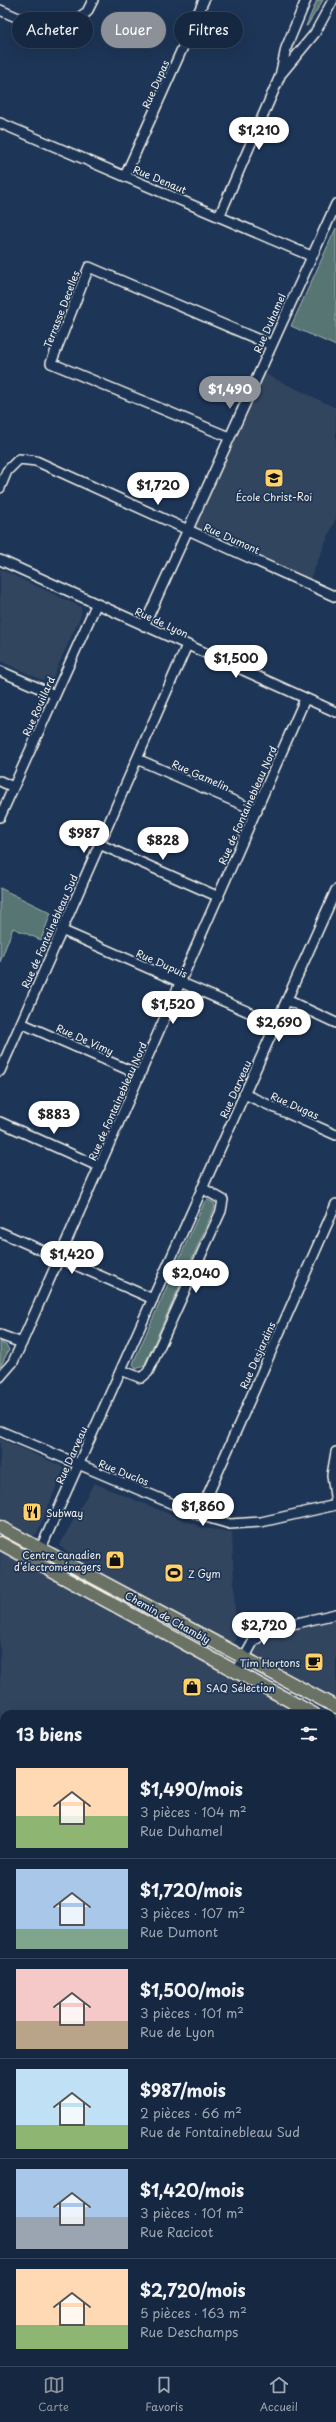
<!DOCTYPE html>
<html lang="fr">
<meta charset="utf-8">
<style>
:root{--surface:#162841;--page:#1f3048;--text:#f1f3f6;--muted:#9ea6b1;--line:#35445a;--accent:#8c9099}
body{margin:0;font-family:"Playpen Sans",sans-serif;background:var(--page);color:var(--text);height:100vh;display:flex;flex-direction:column;font-size:15px;white-space:nowrap}
*{box-sizing:border-box;margin:0}
p{font-size:13px;color:var(--muted)}
.icon{flex:none;width:22px;height:22px;fill:none;stroke:currentColor;stroke-width:2;stroke-linecap:round;stroke-linejoin:round}
.map{position:relative;flex:1;overflow:hidden}
.sheet{position:absolute;left:0px;top:1710px;width:336px;height:656px;display:flex;flex-direction:column;background:var(--surface);border-radius:12px 12px 0 0;box-shadow:0 4px 16px #0002,0 0 0 1px var(--line)}
.sheet>*{flex:none}
.hud{position:absolute;left:12px;top:12px;width:312px;height:36px;display:flex;gap:8px}
.price{position:absolute;translate:-50% -34px;padding:0 9px;border-radius:14px;background:#fff;color:#222;font-size:13px;line-height:26px;filter:drop-shadow(0 1px 2px #0008)}
.price::after{content:'';position:absolute;left:50%;top:24px;width:12px;height:9px;margin-left:-6px;background:inherit;clip-path:polygon(0 0,100% 0,50% 100%)}
.price.selected{background:var(--accent);color:#fff}
ul{padding:0;list-style:none}
li{display:flex;align-items:center;gap:12px;height:100px;padding:0 16px}
li+li{border-top:1px solid var(--line)}
li span{display:grid;place-items:center;flex:none;width:112px;height:80px;border-radius:0px;color:#555}
li>.icon{margin-inline-start:auto}
span .icon{width:48px;height:48px;fill:#fffc;stroke-width:1}
li b{font-size:17px}
h2{display:flex;justify-content:space-between;align-items:center;height:48px;padding:0 16px;font-size:17px}
.chip{padding:0 14px;border-radius:18px;background:var(--surface);box-shadow:0 4px 16px #0002,0 0 0 1px var(--line);font-size:14px;line-height:36px}
.chip.selected{background:var(--accent);color:#fff}
.tab-bar{display:flex;justify-content:space-around;align-items:center;height:56px;border-top:1px solid var(--line);background:var(--surface);font-size:11px;color:var(--muted)}
.tab-bar a{display:grid;justify-items:center;gap:2px}
.tab-bar .selected{color:var(--accent)}
.map>svg:first-child{display:block}
.built{fill:#33445e}
.green{fill:#577573;stroke:#a6b3ae}
.lines{fill:none;stroke-linecap:round;stroke-linejoin:round}
.minor-casing{stroke:#f4f1e8;stroke-width:12}
.major-casing{stroke:#f4f1e8;stroke-width:15}
.minor{stroke:#1d3557;stroke-width:9}
.major{stroke:#6a7165;stroke-width:12}
.labels{text-anchor:middle;dominant-baseline:central;stroke-width:3.5;stroke-linejoin:round;paint-order:stroke}
.street-label{font-size:10px;fill:#f4f1e8;stroke:#1d3557}
.poi-label{font-size:10px;fill:#f4f1e8;stroke:#1d3557;text-anchor:start}
</style>
<div class="map">
<svg width="336" height="2366" viewBox="0 0 336 2366">
<rect width="100%" height="100%" fill="#1d3557"/>
<filter id="ink" filterUnits="userSpaceOnUse"><feTurbulence type="fractalNoise" baseFrequency=".025" numOctaves="2"/><feDisplacementMap in="SourceGraphic" scale="8" xChannelSelector="R" yChannelSelector="G"/><feConvolveMatrix kernelMatrix="1 2 1 2 8 2 1 2 1" color-interpolation-filters="sRGB"/></filter>
<g filter="url(#ink)">
<!-- built -->
<path class="built" d="M259,371L336,408V518L308,584L188,531Z
M0,569L81,607V615L52,679L42,680L0,661Z
M0,1439L61,1466L64,1469L37,1533L33,1536L0,1519Z
M94,1483L203,1528L232,1532L236,1640L226,1655L59,1546Z
M0,1543L314,1714H4V1952L0,1950Z
M336,1614V1707L248,1661L259,1636Z
M332,1724L336,1726V2126L332,2124Z"/>
<!-- green -->
<path class="green" d="M317,0H323L307,26H306Z
M336,228V346L291,326Z
M0,888L51,913L41,940L13,928L0,962Z
M208,1200L214,1203L215,1207L144,1366L136,1369L133,1365L134,1361L204,1203Z
M0,1342L7,1346L9,1350L0,1367Z
M332,2269H336V2366H170L169,2362H332Z"/>
<g class="lines">
<defs>
<path id="minor" d="M0,10L44,29L67,26L87,12L93,0
M282,73L315,33L333,0
M0,123L311,256
M125,176L204,0
M219,217L280,76L286,48L306,0
M229,437L51,363L89,267L271,345
M0,488L7,471L19,459L36,461L336,597
M0,560L336,712
M144,626L336,204
M0,671L55,695
M137,759L257,811
M0,781L13,787
M0,817L96,605
M99,844L219,897
M61,930L276,1024
M287,1000L336,1023
M21,1023L140,1075
M0,1071L187,645
M244,1094L336,1135
M0,1122L100,1167
M0,1232L153,1299
M0,1335L22,1343
M121,1370L141,1378L148,1372L221,1211L223,1200L202,1188
M0,1377L13,1362L19,1349L305,699
M0,1431L199,1515L230,1524L261,1522L336,1505
M336,1452L332,1475L336,1504
M199,1515L336,1204
M41,1548L336,890
M236,1673L253,1642L267,1630L336,1614
M0,2150L4,2154
M0,2247L4,2246
M332,2260L336,2259
M18,2362V2366
M48,2362L49,2366
M160,2362L161,2366"/>
<path id="major" d="M0,1527L336,1707
M0,1543L314,1714
M332,1724L336,1726"/>
</defs>
<!-- minor casing -->
<use href="#minor" class="minor-casing"/>
<!-- major casing -->
<use href="#major" class="major-casing"/>
<!-- minor -->
<use href="#minor" class="minor"/>
<!-- major -->
<use href="#major" class="major"/>
</g>
</g>
<!-- icons -->
<defs>
<symbol id="school-square" viewBox="-11 -11 22 22"><rect x="-9" y="-9" width="18" height="18" rx="4" fill="#ffd166" stroke="#1d3557"/><path d="M0-5L7-2L0 1L-7-2ZM-4 1L0 2.5L4 1V4Q0 6-4 4Z" fill="#111"/></symbol>
<symbol id="restaurant-square" viewBox="-11 -11 22 22"><rect x="-9" y="-9" width="18" height="18" rx="4" fill="#ffd166" stroke="#1d3557"/><path d="M-5-6h1v4h1v-4h1v4h1v-4h1v5L-1.5 .5V6h-2V.5L-5-1ZM5-6V6H3V1.5H1.5Q1.5-4 5-6Z" fill="#111"/></symbol>
<symbol id="shop-square" viewBox="-11 -11 22 22"><rect x="-9" y="-9" width="18" height="18" rx="4" fill="#ffd166" stroke="#1d3557"/><path d="M-5-2.5h2.3a2.7 3.5 0 0 1 5.4 0H5L5.5 6h-11ZM-1.5-2.5h3a1.5 2.3 0 0 0-3 0Z" fill="#111"/></symbol>
<symbol id="stadium-square" viewBox="-11 -11 22 22"><rect x="-9" y="-9" width="18" height="18" rx="4" fill="#ffd166" stroke="#1d3557"/><path d="M0-5a6.5 5 0 1 0 0 10a6.5 5 0 1 0 0-10ZM-3.5-1.8h7v3.6h-7Z" fill="#111"/></symbol>
<symbol id="cafe-square" viewBox="-11 -11 22 22"><rect x="-9" y="-9" width="18" height="18" rx="4" fill="#ffd166" stroke="#1d3557"/><path d="M-5.5-4.5H6V0H3Q3 3.5 0 3.5H-2.5Q-5.5 3.5-5.5 0ZM3-3.2v2h1.7v-2ZM-6 4.5H4V6H-6Z" fill="#111"/></symbol>
</defs>
<g fill-rule="evenodd">
<use href="#school-square" x="263" y="467" width="22" height="22"/>
<use href="#restaurant-square" x="21" y="1501" width="22" height="22"/>
<use href="#shop-square" x="104" y="1549" width="22" height="22"/>
<use href="#stadium-square" x="163" y="1562" width="22" height="22"/>
<use href="#cafe-square" x="303" y="1651" width="22" height="22"/>
<use href="#shop-square" x="181" y="1676" width="22" height="22"/>
</g>
<g class="labels">
<!-- street labels -->
<g class="street-label">
<text transform="translate(155 84) rotate(-66)">Rue Dupas</text>
<text transform="translate(160 179) rotate(23)">Rue Denaut</text>
<text transform="translate(61 309) rotate(-69)">Terrasse Decelles</text>
<text transform="translate(269 323) rotate(-66)">Rue Duhamel</text>
<text transform="translate(232 538) rotate(24)">Rue Dumont</text>
<text transform="translate(162 622) rotate(25)">Rue de Lyon</text>
<text transform="translate(38 706) rotate(-66)">Rue Rouillard</text>
<text transform="translate(201 775) rotate(24)">Rue Gamelin</text>
<text transform="translate(247 805) rotate(-66)">Rue de Fontainebleau Nord</text>
<text transform="translate(49 931) rotate(-66)">Rue de Fontainebleau Sud</text>
<text transform="translate(162 963) rotate(24)">Rue Dupuis</text>
<text transform="translate(85 1039) rotate(24)">Rue De Vimy</text>
<text transform="translate(235 1089) rotate(-66)">Rue Darveau</text>
<text transform="translate(117 1101) rotate(-66)">Rue de Fontainebleau Nord</text>
<text transform="translate(295 1105) rotate(24)">Rue Dugas</text>
<text transform="translate(257 1355) rotate(-66)">Rue Desjardins</text>
<text transform="translate(71 1455) rotate(-66)">Rue Darveau</text>
<text transform="translate(124 1472) rotate(22)">Rue Duclos</text>
<text transform="translate(168 1617) rotate(29)">Chemin de Chambly</text>
</g>
<!-- poi labels -->
<g class="poi-label">
<text x="274" y="496" text-anchor="middle">École Christ-Roi</text>
<text x="46" y="1512">Subway</text>
<text x="101" y="1554" text-anchor="end">Centre canadien<tspan x="101" dy="12">d'électroménagers</tspan></text>
<text x="188" y="1573">Z Gym</text>
<text x="300" y="1662" text-anchor="end">Tim Hortons</text>
<text x="206" y="1687">SAQ Sélection</text>
</g>
</g>
</svg>
<b class="price" style="left:259px;top:151px">$1,210</b>
<b class="price selected" style="left:230px;top:410px">$1,490</b>
<b class="price" style="left:158px;top:506px">$1,720</b>
<b class="price" style="left:236px;top:679px">$1,500</b>
<b class="price" style="left:84px;top:854px">$987</b>
<b class="price" style="left:163px;top:861px">$828</b>
<b class="price" style="left:173px;top:1025px">$1,520</b>
<b class="price" style="left:279px;top:1043px">$2,690</b>
<b class="price" style="left:54px;top:1135px">$883</b>
<b class="price" style="left:72px;top:1275px">$1,420</b>
<b class="price" style="left:196px;top:1294px">$2,040</b>
<b class="price" style="left:203px;top:1527px">$1,860</b>
<b class="price" style="left:264px;top:1646px">$2,720</b>
<div class="hud">
<a class="chip">Acheter</a>
<a class="chip selected">Louer</a>
<a class="chip">Filtres</a>
</div>
<section class="sheet">
<h2>13 biens<svg class="icon" aria-label="filters" viewBox="0 0 24 24"><path d="M4 7h16M4 17h16"/><circle cx="9" cy="7" r="2"/><circle cx="15" cy="17" r="2"/></svg></h2>
<ul>
<li><span style="background:linear-gradient(#ffd9b3 60%,#8fb573 0)"><svg class="icon" aria-label="home" viewBox="0 0 24 24"><path d="M3 11l9-7 9 7M6 9v11h12V9"/></svg></span><div><b>$1,490/mois</b><p>3 pièces · 104 m²</p><p>Rue Duhamel</p></div></li>
<li><span style="background:linear-gradient(#a9c7e8 75%,#7fa58c 0)"><svg class="icon" aria-label="home" viewBox="0 0 24 24"><path d="M3 11l9-7 9 7M6 9v11h12V9"/></svg></span><div><b>$1,720/mois</b><p>3 pièces · 107 m²</p><p>Rue Dumont</p></div></li>
<li><span style="background:linear-gradient(#f6c9c9 65%,#b9a48a 0)"><svg class="icon" aria-label="home" viewBox="0 0 24 24"><path d="M3 11l9-7 9 7M6 9v11h12V9"/></svg></span><div><b>$1,500/mois</b><p>3 pièces · 101 m²</p><p>Rue de Lyon</p></div></li>
<li><span style="background:linear-gradient(#bfe0f5 70%,#8fb573 0)"><svg class="icon" aria-label="home" viewBox="0 0 24 24"><path d="M3 11l9-7 9 7M6 9v11h12V9"/></svg></span><div><b>$987/mois</b><p>2 pièces · 66 m²</p><p>Rue de Fontainebleau Sud</p></div></li>
<li><span style="background:linear-gradient(#a9c7e8 60%,#9aa5b1 0)"><svg class="icon" aria-label="home" viewBox="0 0 24 24"><path d="M3 11l9-7 9 7M6 9v11h12V9"/></svg></span><div><b>$1,420/mois</b><p>3 pièces · 101 m²</p><p>Rue Racicot</p></div></li>
<li><span style="background:linear-gradient(#ffd9b3 70%,#8fb573 0)"><svg class="icon" aria-label="home" viewBox="0 0 24 24"><path d="M3 11l9-7 9 7M6 9v11h12V9"/></svg></span><div><b>$2,720/mois</b><p>5 pièces · 163 m²</p><p>Rue Deschamps</p></div></li>
</ul>
</section>
</div>
<nav class="tab-bar">
<a class="selected"><svg class="icon" aria-label="map" viewBox="0 0 24 24"><path d="M3 6l6-2 6 2 6-2v14l-6 2-6-2-6 2zM9 4v14M15 6v14"/></svg>Carte</a>
<a><svg class="icon" aria-label="saved" viewBox="0 0 24 24"><path d="M7 4h10v16l-5-4-5 4z"/></svg>Favoris</a>
<a><svg class="icon" aria-label="home" viewBox="0 0 24 24"><path d="M3 11l9-7 9 7M6 9v11h12V9"/></svg>Accueil</a>
</nav>
